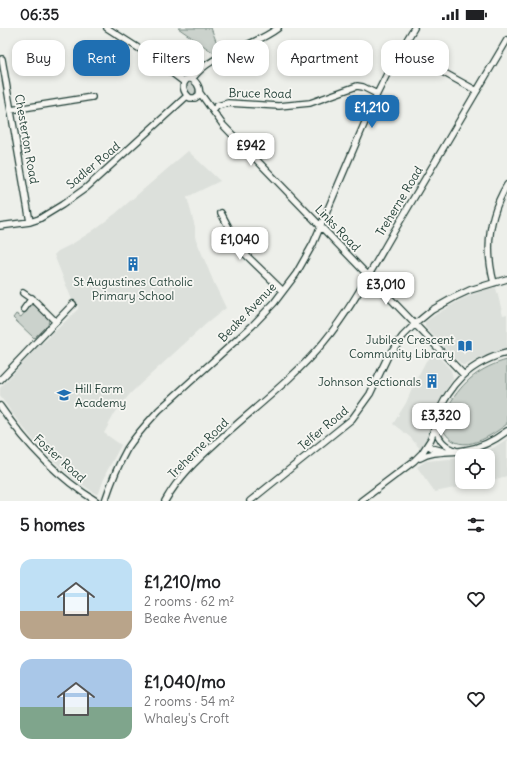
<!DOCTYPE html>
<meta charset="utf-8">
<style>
:root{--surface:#fff;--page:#f2f2f2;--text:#202124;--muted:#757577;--accent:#1f6fb2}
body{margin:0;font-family:Delius,sans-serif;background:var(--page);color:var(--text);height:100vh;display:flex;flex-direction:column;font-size:15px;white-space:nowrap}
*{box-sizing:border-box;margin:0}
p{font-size:13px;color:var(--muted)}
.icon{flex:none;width:22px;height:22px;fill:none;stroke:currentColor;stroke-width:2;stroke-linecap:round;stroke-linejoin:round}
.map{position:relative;height:473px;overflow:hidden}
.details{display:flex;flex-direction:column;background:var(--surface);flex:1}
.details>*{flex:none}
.top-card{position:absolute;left:12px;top:12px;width:483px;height:36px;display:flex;gap:8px}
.controls{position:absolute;left:455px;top:421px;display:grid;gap:8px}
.controls a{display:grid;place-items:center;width:40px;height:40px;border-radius:8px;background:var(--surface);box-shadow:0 2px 6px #0003;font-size:20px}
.price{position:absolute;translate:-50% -34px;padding:0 9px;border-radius:8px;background:#fff;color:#222;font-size:13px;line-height:26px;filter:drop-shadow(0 1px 2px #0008)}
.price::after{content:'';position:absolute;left:50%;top:24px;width:12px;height:9px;margin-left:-6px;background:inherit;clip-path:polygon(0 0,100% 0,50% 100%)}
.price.selected{background:var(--accent);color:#fff}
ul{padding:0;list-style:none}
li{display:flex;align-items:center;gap:12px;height:100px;padding:0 20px}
li span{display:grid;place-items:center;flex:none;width:112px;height:80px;border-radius:12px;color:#555}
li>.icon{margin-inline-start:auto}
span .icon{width:48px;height:48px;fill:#fffc;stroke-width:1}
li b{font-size:17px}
h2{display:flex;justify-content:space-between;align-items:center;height:48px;padding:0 20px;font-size:17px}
.chip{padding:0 14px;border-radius:12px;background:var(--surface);box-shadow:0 2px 6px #0003;font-size:14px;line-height:36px}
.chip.selected{background:var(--accent);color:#fff}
.status{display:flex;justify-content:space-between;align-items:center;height:28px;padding:0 20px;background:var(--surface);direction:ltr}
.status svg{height:11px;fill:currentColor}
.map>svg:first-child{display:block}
.built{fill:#dce0db}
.green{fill:#cbd2cc;stroke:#758880}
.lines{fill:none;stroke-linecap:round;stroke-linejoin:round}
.minor-casing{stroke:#1f3d34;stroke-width:8}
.minor{stroke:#f6f6f2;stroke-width:5.5}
.labels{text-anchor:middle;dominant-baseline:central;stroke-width:3.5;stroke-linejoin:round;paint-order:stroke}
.street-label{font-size:12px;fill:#1f3d34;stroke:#f6f6f2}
.poi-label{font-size:12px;fill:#1f3d34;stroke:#f6f6f2;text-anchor:end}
</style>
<div class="status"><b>06:35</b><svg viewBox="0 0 49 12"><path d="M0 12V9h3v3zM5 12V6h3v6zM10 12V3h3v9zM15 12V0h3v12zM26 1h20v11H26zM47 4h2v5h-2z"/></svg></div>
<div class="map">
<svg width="507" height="473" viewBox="0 0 507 473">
<rect width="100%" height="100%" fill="#edefea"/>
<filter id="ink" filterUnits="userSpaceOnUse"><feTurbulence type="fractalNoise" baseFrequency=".025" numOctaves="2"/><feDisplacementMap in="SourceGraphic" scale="8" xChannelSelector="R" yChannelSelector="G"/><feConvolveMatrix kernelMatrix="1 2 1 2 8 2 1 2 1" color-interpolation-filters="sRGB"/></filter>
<g filter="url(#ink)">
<!-- built -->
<path class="built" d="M188,123L220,153L187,169L195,199V209L214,255L226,280L206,296L137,359L129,367L115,385L104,405L121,417L106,445L99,465L96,466L73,450L45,425L44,418L40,416L36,415L17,392L0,368V360L39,317L45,313L78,281V277L72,272L54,227L58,223L72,216L91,204L115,186Z
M491,259L496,260L503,287L507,286V322L481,330L466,337H462L425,299V294L440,284L462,271Z
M435,325L451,342L453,350L443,367L429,409L421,422L410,409L393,396L406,375L415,354L426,333Z
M507,411V448L488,453V428H473L493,420Z
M462,430V454H483L435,464L417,439L426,433Z"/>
<!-- green -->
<path class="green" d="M178,0H211L220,23L214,25Z
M189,53L193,54L196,62L194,67H192L189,65L186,56Z
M31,277H34L49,292L48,296L34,310L13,290L16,286L21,289Z
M507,332V396C487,411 457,430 442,400C441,392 445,384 449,377C463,353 481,339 507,332Z"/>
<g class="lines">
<defs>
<path id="minor" d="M107,0L146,25L184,54
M401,21L477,63
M2,31L30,194
M189,50C196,52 201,59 199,67L195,70H190C183,64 180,55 189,50Z
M192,51C213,23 251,21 278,0
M200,65L223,97L464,347
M11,82L92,69
M213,83L217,78L228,75L279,78L310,75L357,58L363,59L377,66
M221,185L236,213L246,227L283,263
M0,198L30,194L39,191L62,177L86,160L187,68
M494,255C485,221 489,187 507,157
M23,265L36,274L56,294
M24,281L32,270
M0,352L73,276
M0,378C26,416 57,449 96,473
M428,417L432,420L443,423
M457,423C418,410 443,368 463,348C474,337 492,328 507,325
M420,430C434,422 450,425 465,422C480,420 495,412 507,403
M105,473C111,455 118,437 127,421C136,407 148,394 159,382L252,298L274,275L296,246L313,216L377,66L388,44L414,0
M165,473C180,447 197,432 219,412C254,380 292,352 323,315C352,280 373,239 396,200C433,138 470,75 507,12
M250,473L352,391L370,366L388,328L403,308L415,296L432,282L455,269L470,262L507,251
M361,473L414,433L422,425L431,411L435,398"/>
</defs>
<!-- minor casing -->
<use href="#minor" class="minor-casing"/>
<!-- minor -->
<use href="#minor" class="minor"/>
</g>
</g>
<!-- icons -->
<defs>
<symbol id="building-bare" viewBox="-9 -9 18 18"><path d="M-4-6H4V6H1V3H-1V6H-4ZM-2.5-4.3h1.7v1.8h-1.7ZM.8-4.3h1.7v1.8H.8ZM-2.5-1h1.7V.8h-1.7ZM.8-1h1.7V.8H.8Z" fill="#1f6fb2" stroke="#f6f6f2" stroke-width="2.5" paint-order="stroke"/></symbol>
<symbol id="library-bare" viewBox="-9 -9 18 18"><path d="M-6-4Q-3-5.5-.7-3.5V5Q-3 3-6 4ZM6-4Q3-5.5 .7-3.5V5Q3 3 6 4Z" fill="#1f6fb2" stroke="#f6f6f2" stroke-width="2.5" paint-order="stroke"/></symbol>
<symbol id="school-bare" viewBox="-9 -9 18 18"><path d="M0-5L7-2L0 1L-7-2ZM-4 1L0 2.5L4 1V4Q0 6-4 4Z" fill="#1f6fb2" stroke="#f6f6f2" stroke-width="2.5" paint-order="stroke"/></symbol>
</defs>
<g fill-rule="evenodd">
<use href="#building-bare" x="123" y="226" width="20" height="20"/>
<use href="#library-bare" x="455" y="308" width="20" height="20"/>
<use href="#building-bare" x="422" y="343" width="20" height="20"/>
<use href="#school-bare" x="54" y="357" width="20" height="20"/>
</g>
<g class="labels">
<!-- street labels -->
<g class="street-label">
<text transform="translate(260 65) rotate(1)">Bruce Road</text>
<text transform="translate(27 111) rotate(80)">Chesterton Road</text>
<text transform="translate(93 137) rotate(-40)">Sadler Road</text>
<text transform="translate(399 173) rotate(-59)">Treherne Road</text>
<text transform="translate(338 200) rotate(46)">Links Road</text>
<text transform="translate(247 284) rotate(-46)">Beake Avenue</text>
<text transform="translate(323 400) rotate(-40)">Telfer Road</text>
<text transform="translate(198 420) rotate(-45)">Treherne Road</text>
<text transform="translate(60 430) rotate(42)">Foster Road</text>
</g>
<!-- poi labels -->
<g class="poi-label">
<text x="133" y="253" text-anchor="middle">St Augustines Catholic<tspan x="133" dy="14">Primary School</tspan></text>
<text x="454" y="311">Jubilee Crescent<tspan x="454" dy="14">Community Library</tspan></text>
<text x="421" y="353">Johnson Sectionals</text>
<text x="75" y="360" text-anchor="start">Hill Farm<tspan x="75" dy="14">Academy</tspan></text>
</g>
</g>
</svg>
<div class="controls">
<a><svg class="icon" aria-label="locate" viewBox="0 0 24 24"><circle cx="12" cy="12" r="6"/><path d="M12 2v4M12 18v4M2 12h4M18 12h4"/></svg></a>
</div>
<b class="price selected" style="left:372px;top:101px">£1,210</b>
<b class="price" style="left:251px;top:139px">£942</b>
<b class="price" style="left:240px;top:233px">£1,040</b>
<b class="price" style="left:386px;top:278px">£3,010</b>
<b class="price" style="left:441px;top:409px">£3,320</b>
<div class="top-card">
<a class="chip">Buy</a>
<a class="chip selected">Rent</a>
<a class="chip">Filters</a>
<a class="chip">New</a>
<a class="chip">Apartment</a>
<a class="chip">House</a>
</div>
</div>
<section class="details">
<h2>5 homes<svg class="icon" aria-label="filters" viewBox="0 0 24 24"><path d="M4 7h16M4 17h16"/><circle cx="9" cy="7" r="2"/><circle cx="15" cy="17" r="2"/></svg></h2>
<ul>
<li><span style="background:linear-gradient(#bfe0f5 65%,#b9a48a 0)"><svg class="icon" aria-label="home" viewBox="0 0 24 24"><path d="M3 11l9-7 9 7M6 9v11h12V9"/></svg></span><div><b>£1,210/mo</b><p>2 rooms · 62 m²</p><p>Beake Avenue</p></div><svg class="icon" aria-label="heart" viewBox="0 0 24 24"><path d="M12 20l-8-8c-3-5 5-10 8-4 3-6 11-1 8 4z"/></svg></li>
<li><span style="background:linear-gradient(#a9c7e8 60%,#7fa58c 0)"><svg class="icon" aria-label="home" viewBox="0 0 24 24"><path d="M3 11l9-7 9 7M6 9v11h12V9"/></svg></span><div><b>£1,040/mo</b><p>2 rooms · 54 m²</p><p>Whaley's Croft</p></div><svg class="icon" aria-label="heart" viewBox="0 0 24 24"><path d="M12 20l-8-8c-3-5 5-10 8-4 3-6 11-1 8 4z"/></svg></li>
</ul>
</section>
